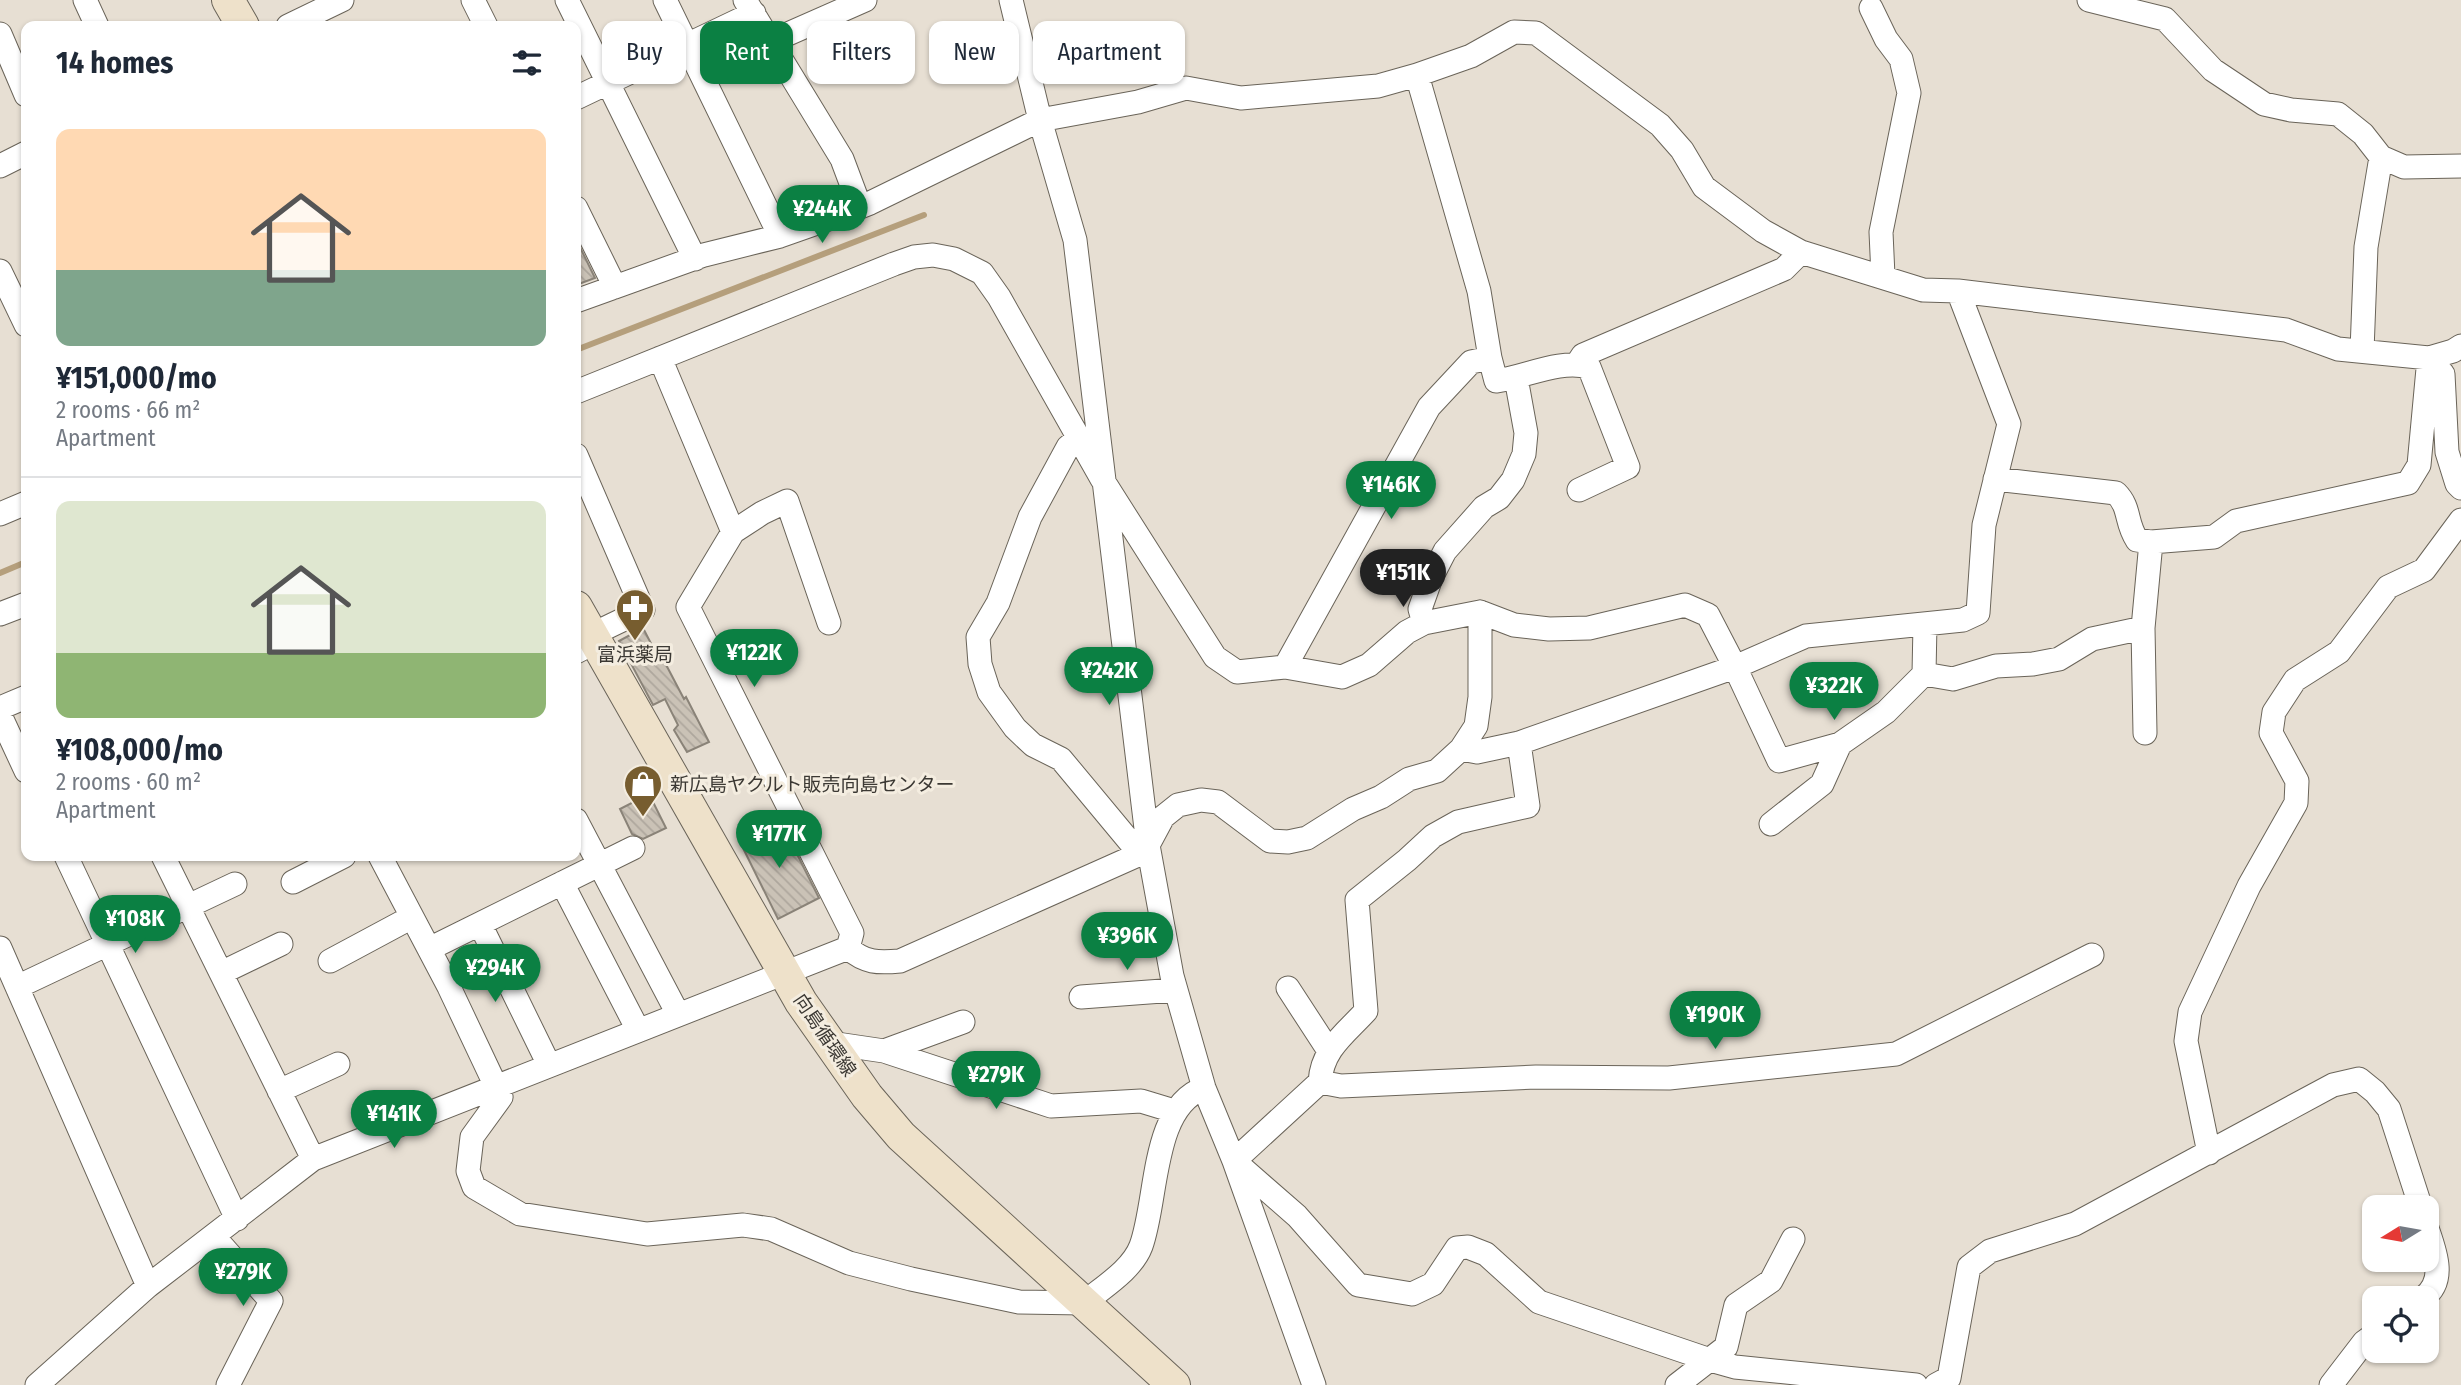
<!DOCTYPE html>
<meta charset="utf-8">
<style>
:root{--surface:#fff;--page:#f2f2f3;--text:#1f2937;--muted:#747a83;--line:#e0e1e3;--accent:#0b8043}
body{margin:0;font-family:"Fira Sans Condensed","Noto Sans JP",sans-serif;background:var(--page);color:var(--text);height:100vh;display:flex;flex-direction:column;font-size:26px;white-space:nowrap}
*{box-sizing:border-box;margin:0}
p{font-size:23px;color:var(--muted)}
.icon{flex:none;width:38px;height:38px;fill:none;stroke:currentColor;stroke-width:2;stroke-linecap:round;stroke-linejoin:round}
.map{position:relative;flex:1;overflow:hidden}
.sheet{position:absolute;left:21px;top:21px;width:560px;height:840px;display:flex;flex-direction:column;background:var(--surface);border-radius:14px;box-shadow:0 2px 5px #0004}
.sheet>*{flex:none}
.guide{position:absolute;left:602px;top:21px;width:665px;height:63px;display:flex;gap:14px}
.needle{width:46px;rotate:259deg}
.fabs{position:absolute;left:2362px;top:1195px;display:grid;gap:14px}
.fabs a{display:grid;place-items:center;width:77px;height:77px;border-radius:14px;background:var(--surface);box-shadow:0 2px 5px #0004;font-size:35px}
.price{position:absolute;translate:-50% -60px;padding:0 16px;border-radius:24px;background:var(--accent);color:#fff;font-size:23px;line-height:46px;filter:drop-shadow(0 2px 4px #0008)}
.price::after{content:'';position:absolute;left:50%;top:42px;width:21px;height:16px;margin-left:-10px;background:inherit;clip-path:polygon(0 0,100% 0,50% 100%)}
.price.on{background:#222;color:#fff}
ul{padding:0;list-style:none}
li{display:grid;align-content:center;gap:14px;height:371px;padding:0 35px}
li+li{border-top:2px solid var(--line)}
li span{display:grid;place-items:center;height:217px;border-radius:14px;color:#555}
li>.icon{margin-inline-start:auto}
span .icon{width:126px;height:126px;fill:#fffc;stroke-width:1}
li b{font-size:30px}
h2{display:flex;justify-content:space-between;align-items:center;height:84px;padding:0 35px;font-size:30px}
.pill{padding:0 24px;border-radius:14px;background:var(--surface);box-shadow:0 2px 5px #0004;font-size:24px;line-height:63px}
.pill.on{background:var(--accent);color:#fff}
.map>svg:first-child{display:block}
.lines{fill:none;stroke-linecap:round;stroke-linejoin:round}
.stream{stroke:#b59f7c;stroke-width:6}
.building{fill:url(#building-back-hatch);stroke:#8a8378;stroke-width:2}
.minor-casing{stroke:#6a6459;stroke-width:25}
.secondary-casing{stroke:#6a6459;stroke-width:34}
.minor{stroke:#fff;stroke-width:23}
.secondary{stroke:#eee1ca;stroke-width:32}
.labels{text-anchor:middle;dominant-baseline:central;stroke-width:6;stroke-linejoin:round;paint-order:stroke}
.poi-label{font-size:19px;fill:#3b3833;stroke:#f4ede0}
.street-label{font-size:19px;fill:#3b3833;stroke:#f4ede0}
</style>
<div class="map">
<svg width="2461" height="1385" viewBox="0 0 2461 1385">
<defs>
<pattern id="building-back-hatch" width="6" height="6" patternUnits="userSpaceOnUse" patternTransform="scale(1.75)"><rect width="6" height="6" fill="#cac2b6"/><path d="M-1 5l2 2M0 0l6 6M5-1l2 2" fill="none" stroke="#aea79d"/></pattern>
</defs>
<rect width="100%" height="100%" fill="#e7dfd3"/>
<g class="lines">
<!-- stream -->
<path class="stream" d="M576,350L924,215
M0,573L26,562"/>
</g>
<!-- building -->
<path class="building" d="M576,239L595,278L576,285Z
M643,628L659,659L662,657L684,699L686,697L709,742L687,752L674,730L678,725L665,699L653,705L619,641Z
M649,794L666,828L643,839L632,834L620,809Z
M781,822L819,898L778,919L740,842Z"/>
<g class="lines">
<defs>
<path id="minor" d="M85,0L97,26
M473,0L486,26
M567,0L695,259
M665,0L780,236
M745,0L842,159L860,207
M1011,0L1040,120L1075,240L1148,845L1172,976L1204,1088L1234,1161L1314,1385
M2089,0L2165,19L2213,70L2264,104L2291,110L2338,114L2363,134L2381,157L2404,167L2461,166
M1871,8L1886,39L1901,59L1909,93L1881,232L1883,276
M288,26L342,0
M0,34L26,95
M772,41L865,0
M1417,75L1479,291L1490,358L1496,381C1526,377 1559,359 1589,367L1628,467L1579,490
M576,98L754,13
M0,166L26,153
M576,208L615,287
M0,271L26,325
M576,301L704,255L780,236L837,216L870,203L1040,120L1138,102L1186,88L1241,98L1378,86L1417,75L1471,56L1514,32L1536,33L1660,125L1682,150L1704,187L1763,231L1801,252L1923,290L1958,291L2286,330L2338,349L2429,358L2453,351L2461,346
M2362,351L2366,247L2381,157
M660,358L733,532
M2429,358L2443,374L2447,452L2457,484L2461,488
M1577,364L1583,355L1784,269L1801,252
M576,392L894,264L914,257L933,255L954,259L982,273L999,297L1102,479L1215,657L1237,672L1285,667L1342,677L1369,665L1407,632L1424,623L1480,612L1514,625L1549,629L1589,628L1685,605L1708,615L1735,667L1779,761L1840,744L1886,712L1924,674L1925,624
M1079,438L1068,447L1030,517L998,603L978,637L980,664L989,692L1015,728L1033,745L1061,759L1140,854
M576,455L643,610L591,635
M1995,479L2116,493C2131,508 2125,522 2137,540L2151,542L2214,537L2236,521L2408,483L2419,465L2429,358
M0,514L26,503
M0,614L26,604
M829,623L787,501L762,513L733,532L688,607L852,933L848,948
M1424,623L1420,609L1431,578L1445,551L1484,507L1499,498L1513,480L1524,454L1526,433L1516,378
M576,652L595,642
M1285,667L1429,407L1471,362L1490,358
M1924,674L1953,679L1996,666L2033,664L2059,659L2092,639L2143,628
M0,708L26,697
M0,715L26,771
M2145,733L2143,628L2151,542
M1519,743L1528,806L1458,822L1433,836L1407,860L1357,900L1366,1011C1345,1034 1322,1049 1320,1082L1234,1161L1297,1216L1358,1285L1412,1294L1433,1284L1457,1248L1468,1247L1486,1254L1539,1302L1710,1360L1735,1367L1916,1385
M1461,749L1477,752L1519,743L1735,667L1806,636L1963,620L1978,613L1984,525L2009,424L1958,291
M576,820L678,1014
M1771,824L1822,784L1840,744
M66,856L237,1219
M163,856L313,1159
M380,856L449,987L501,1097L472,1137L468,1171L474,1187L520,1214L647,1234L743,1225L771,1229L849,1263L911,1279L1019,1302L1084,1303C1103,1287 1132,1270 1141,1246C1158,1200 1151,1107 1204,1088
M293,882L344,856
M562,883L638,1030
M480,924L549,1065
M0,948L148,1286
M429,949L633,848
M330,961L412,917
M221,973L281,944
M17,987L235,884
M1288,988L1329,1051
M1081,997L1176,990
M830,1043L884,1051L1051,1106L1141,1101L1174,1111
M884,1051L963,1022
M1320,1082L1341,1086L1536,1077L1669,1078L1896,1054L2092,955
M279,1091L338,1064
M2209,1153L2186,1041L2190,1012L2249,886L2296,803L2297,781L2271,733L2274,712L2295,680L2339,652L2388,587L2424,570L2461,520
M214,1237L271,1301L228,1385
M2423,1298C2447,1281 2435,1251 2427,1228
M37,1385L148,1286L313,1159L848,948C865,963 878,963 900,961L1140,854L1148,845L1163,817L1178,805L1201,800L1218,802L1270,841L1288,842L1307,838L1353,809L1381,797L1409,779L1437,771L1461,749L1476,726L1480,697V612
M1677,1385L1726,1347L1736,1305L1771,1281L1793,1239
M1936,1385L1949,1378L1969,1267L1990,1251L2075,1224L2333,1085L2359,1079L2375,1092L2389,1109L2421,1208
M2331,1385L2364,1342L2375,1334"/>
<path id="secondary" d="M228,0L243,26
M576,607L801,1002L867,1096L901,1136L1174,1385"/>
</defs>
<!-- minor casing -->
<use href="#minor" class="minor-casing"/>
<!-- secondary casing -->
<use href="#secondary" class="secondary-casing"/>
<!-- minor -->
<use href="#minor" class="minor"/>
<!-- secondary -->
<use href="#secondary" class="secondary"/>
</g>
<!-- icons -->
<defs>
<symbol id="pharmacy-pin" viewBox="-11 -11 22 30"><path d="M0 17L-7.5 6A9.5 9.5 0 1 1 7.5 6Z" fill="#775d2f" stroke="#f4ede0"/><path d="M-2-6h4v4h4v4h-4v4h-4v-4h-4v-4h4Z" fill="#fff"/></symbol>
<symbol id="shop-pin" viewBox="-11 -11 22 30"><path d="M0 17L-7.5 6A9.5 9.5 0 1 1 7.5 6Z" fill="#775d2f" stroke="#f4ede0"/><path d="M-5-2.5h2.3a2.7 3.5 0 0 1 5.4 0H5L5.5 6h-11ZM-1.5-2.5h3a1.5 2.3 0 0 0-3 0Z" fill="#fff"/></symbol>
</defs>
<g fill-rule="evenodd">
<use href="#pharmacy-pin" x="613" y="586" width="44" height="60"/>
<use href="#shop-pin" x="621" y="762" width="44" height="60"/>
</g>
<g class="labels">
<!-- poi labels -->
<g class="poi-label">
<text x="635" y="654">富浜薬局</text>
<text x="670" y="784" text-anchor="start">新広島ヤクルト販売向島センター</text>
</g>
<!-- street labels -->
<g class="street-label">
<text transform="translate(825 1035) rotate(56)">向島循環線</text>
</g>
</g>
</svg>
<div class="fabs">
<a><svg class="needle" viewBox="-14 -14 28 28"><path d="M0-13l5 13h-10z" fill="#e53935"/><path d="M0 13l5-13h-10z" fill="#747a83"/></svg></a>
<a><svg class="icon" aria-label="locate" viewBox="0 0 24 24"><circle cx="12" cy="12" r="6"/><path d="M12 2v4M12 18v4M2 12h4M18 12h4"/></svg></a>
</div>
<b class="price" style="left:822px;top:245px">¥244K</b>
<b class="price" style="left:1391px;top:521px">¥146K</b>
<b class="price on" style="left:1403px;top:609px">¥151K</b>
<b class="price" style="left:754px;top:689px">¥122K</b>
<b class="price" style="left:1109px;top:707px">¥242K</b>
<b class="price" style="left:1834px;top:722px">¥322K</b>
<b class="price" style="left:779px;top:870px">¥177K</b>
<b class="price" style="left:135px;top:955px">¥108K</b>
<b class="price" style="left:1127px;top:972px">¥396K</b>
<b class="price" style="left:495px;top:1004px">¥294K</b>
<b class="price" style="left:1715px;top:1051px">¥190K</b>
<b class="price" style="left:996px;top:1111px">¥279K</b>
<b class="price" style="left:394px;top:1150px">¥141K</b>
<b class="price" style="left:243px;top:1308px">¥279K</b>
<div class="guide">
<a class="pill">Buy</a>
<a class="pill on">Rent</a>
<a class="pill">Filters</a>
<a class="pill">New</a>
<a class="pill">Apartment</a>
</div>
<section class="sheet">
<h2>14 homes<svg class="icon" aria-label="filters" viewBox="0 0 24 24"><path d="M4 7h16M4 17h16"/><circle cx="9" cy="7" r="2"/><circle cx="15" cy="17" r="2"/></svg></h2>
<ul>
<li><span style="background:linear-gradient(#ffd9b3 65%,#7fa58c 0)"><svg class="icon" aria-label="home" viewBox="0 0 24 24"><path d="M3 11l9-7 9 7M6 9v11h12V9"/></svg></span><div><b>¥151,000/mo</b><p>2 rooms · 66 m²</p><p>Apartment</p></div></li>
<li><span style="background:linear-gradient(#dfe7d0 70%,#8fb573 0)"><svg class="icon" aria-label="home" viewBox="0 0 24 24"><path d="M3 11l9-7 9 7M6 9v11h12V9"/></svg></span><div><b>¥108,000/mo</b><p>2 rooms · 60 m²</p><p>Apartment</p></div></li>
</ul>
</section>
</div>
